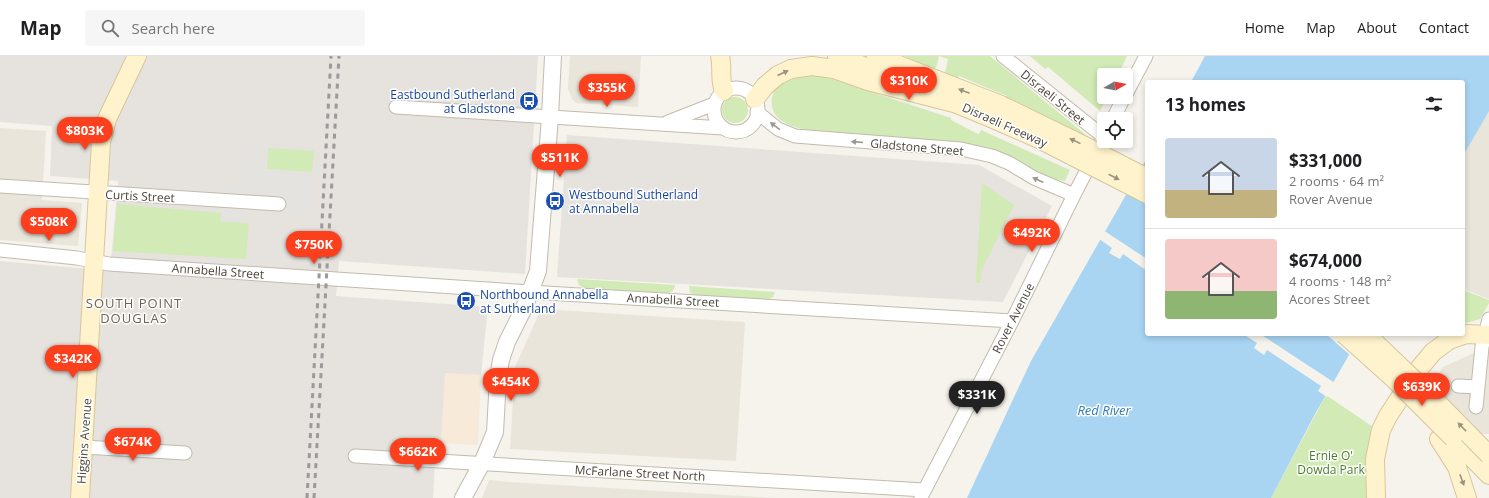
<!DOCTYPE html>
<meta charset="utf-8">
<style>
:root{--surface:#fff;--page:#f6f6f6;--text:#202124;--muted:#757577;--line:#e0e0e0;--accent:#fc3f1d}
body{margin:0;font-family:"Open Sans",sans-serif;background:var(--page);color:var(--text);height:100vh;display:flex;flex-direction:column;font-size:15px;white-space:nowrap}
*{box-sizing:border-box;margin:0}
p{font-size:13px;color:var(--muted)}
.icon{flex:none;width:22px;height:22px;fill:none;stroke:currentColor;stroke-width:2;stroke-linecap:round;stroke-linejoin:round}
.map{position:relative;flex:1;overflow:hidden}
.sheet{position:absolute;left:1145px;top:24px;width:320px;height:256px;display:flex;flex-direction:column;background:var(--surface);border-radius:4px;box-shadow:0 2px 6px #0003}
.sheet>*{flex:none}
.needle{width:26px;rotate:80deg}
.controls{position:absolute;left:1097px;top:12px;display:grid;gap:8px}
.controls a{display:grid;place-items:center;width:36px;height:36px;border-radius:4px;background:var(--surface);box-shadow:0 2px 6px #0003;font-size:20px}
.price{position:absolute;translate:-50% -34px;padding:0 9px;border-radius:14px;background:var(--accent);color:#fff;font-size:13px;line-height:26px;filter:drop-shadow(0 1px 2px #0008)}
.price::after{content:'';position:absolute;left:50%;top:24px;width:12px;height:9px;margin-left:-6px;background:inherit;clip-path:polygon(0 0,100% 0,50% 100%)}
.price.selected{background:#222;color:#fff}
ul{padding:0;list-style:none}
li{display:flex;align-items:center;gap:12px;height:100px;padding:0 20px}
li+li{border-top:1px solid var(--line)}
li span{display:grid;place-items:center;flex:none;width:112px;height:80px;border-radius:4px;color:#555}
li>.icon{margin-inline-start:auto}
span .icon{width:48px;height:48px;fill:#fffc;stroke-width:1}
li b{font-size:17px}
h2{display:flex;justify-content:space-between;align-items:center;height:48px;padding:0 20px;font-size:17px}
header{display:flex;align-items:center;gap:24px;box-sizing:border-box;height:56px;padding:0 20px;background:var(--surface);border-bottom:1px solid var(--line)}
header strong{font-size:19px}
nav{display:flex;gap:22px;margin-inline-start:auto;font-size:14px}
.search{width:280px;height:36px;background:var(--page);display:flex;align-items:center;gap:10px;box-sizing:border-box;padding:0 14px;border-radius:4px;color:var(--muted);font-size:15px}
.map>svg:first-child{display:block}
.residential{fill:#eae5da}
.commercial{fill:#f7ead8}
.industrial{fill:#e6e2dd}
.green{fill:#d2eab5}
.parking{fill:#e5e3e0}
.water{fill:#a9d4f2}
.pier{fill:#f6f3ec}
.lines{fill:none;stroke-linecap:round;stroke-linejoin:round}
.minor-casing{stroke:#c2bbae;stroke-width:15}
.tertiary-casing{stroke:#c2bbae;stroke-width:18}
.secondary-casing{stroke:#d6c79b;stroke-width:20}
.minor{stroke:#fff;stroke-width:13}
.tertiary{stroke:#fff;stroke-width:16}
.secondary{stroke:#fff3cd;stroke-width:18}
.rail{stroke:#9a9a9a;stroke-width:3;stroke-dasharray:5 5;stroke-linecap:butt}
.secondary-bridge-casing{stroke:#d6c79b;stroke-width:20;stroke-linecap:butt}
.secondary-bridge{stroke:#fff3cd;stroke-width:18}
.oneway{fill:#9c937c}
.oneway2{fill:#9c9892}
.labels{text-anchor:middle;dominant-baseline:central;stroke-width:3;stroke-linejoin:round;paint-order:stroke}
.transit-label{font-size:12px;fill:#164399;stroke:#fff;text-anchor:start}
.street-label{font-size:12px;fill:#4b4439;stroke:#fff}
.park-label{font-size:12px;fill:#4a7f2a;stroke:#fff}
.neighbourhood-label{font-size:13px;letter-spacing:1px;fill:#6e6250;stroke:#fff}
.water-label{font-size:13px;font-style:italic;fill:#2e7ab2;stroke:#fff}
</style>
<header>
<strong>Map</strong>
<div class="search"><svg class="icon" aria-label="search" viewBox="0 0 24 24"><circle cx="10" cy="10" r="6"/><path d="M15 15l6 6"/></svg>Search here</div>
<nav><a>Home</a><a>Map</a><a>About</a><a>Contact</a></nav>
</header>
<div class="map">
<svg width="1489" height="442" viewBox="0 0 1489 442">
<rect width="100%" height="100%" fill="#f6f3ec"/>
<!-- residential -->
<path class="residential" d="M570,0H641L638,51L576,47L572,43L568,33Z
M1489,44V243L1463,233V94Z
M0,72L46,75L42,144L82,147L78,190L0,184Z
M541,253L745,266L736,405L510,393L515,311Z
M1489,290V378H1458L1418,352L1443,311Z
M489,424L509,426L775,442H482Z"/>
<!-- commercial -->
<path class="commercial" d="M445,317L481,319L478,389L441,387Z"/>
<!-- industrial -->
<path class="industrial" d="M0,0H538L525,218L339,205L336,240L488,251L481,319L445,317L441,387H436L433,442H0V205L110,215L118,125L50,120L52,70L0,66Z
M567,79L979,109L1052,150L1003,246L557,221Z"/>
<!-- green -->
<path class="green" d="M905,0H990L1086,79V82L1005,46L1007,40L959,20L957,24L944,18L946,13L948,3L939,0L937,9L934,14Z
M1030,0H1127L1118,19H1104V41H1107L1100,55L1048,11L1045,13Z
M806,20H822L829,22L951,62V64L976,77L979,78L981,74L1070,114L1065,125C1049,123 1035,116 1021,109L820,76C807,74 793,72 782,65C769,57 768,38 780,28C787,23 797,21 806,20Z
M722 54a13 13 0 1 1 26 0a13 13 0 1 1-26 0Z
M268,92L314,95L312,116L267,113Z
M982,127L1014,149L981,215L980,227H976Z
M117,148L221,157V165L249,167L246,203L113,195Z
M577,223L675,229C674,234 672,237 667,237L584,232L579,229Z
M689,230L775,236L773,241L767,244L697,239L690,237Z
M1463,234L1489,244V247L1480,263L1463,268Z
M1326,339L1373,371L1368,389L1367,402L1370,442H1271Z"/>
<!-- parking -->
<path class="parking" d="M453,0H506L505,10L452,6Z
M243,90L268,92L267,113L312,116L310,159L250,155L249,167L220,165L224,130L239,131Z"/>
<!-- water -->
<path class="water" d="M1205,0H1489V55L1463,100V26H1191Z
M1147,102V278H1361L1315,358L1271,442H967L1031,305Z"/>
<!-- pier -->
<path class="pier" d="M1103,174L1147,203V215L1123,198L1120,203L1109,197L1112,192L1099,183Z
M1243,278H1260L1335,327L1327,341L1318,335L1321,330L1267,294L1264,299L1254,292L1257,287Z
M1326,278H1363L1351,300Z"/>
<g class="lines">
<defs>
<path id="minor" d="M1003,0L1104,81
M714 54a22 22 0 1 1 44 0a22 22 0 1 1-44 0Z
M1126,38L1146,0
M396,51L723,72
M757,56L778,73L795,80L961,93L992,100L1009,107L1034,122L1074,139
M1113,63L1124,41
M668,66L714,48
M0,130L279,148
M0,194L77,202L109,208L546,237L1012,265
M1458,330L1478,331
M1476,351L1482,291L1489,263
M84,391L185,397
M355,400L924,434
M921,441L1012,265L1074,139L1104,81"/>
<path id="tertiary" d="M463,442L482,407L495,376L498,322L501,304L507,286L524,252L538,215L550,61L553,0"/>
<path id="secondary" d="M720,0C723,12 719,24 724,35
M837,0L881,17
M876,0L1001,49
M755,43L765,30L778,19L791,13L812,10L834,13L868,25L958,48
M947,44L991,62
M1453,382L1489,419
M1439,383L1457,411L1467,442
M80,442L101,86L107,63L137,0
M1376,442L1375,403L1381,374L1388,360L1418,314L1433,296L1449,284L1466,278L1489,279"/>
</defs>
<!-- minor casing -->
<use href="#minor" class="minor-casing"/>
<!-- tertiary casing -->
<use href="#tertiary" class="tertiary-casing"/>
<!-- secondary casing -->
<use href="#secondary" class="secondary-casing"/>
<!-- minor -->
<use href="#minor" class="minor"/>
<!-- tertiary -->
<use href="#tertiary" class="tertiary"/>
<!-- secondary -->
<use href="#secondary" class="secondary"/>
<!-- rail -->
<path class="rail" d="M307,442L331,0
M314,442L339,0"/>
<defs>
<path id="secondary-bridge" d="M1001,49L1079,87L1147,122
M991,62L1039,83L1147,138
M1344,278L1393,322L1453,382
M1366,278L1430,339L1489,399"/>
</defs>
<!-- secondary-bridge casing -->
<use href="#secondary-bridge" class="secondary-bridge-casing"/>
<!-- secondary-bridge -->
<use href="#secondary-bridge" class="secondary-bridge"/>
</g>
<!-- one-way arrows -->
<defs><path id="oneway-solid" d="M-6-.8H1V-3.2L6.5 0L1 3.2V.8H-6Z"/></defs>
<g class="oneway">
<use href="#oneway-solid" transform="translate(783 17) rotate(-25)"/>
<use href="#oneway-solid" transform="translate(964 35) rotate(-159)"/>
<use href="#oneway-solid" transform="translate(1075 85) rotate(-154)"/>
<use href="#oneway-solid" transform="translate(1114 121) rotate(27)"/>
<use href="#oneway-solid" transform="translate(1462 371) rotate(-134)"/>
<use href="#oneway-solid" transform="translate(1462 424) rotate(70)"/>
</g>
<g class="oneway2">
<use href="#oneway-solid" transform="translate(775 70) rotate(-143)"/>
<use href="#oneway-solid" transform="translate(857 86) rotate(-175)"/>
<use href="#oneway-solid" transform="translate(1038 124) rotate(-155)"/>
</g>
<!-- icons -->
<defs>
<symbol id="bus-disc" viewBox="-11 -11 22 22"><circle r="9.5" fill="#1a4fb4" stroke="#fff"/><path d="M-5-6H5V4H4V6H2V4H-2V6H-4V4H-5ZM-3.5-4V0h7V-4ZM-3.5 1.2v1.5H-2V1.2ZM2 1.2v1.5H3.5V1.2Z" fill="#fff"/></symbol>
</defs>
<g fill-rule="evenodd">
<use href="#bus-disc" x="518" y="34" width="22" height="22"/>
<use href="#bus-disc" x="544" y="134" width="22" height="22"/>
<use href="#bus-disc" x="455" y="234" width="22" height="22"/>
</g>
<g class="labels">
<!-- transit labels -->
<g class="transit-label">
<text x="515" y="38" text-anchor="end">Eastbound Sutherland<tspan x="515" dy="14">at Gladstone</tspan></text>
<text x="569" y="138">Westbound Sutherland<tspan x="569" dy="14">at Annabella</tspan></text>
<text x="480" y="238">Northbound Annabella<tspan x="480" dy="14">at Sutherland</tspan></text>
</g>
<!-- street labels -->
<g class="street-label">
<text transform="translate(1053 41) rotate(39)">Disraeli Street</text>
<text transform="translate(1005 69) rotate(24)">Disraeli Freeway</text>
<text transform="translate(917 91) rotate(5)">Gladstone Street</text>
<text transform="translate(140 140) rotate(3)">Curtis Street</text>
<text transform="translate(218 215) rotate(4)">Annabella Street</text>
<text transform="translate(673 244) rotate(3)">Annabella Street</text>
<text transform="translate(1013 262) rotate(-63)">Rover Avenue</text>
<text transform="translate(84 385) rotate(-86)">Higgins Avenue</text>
<text transform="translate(640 417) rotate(3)">McFarlane Street North</text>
</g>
<!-- park labels -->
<g class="park-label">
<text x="1331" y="399">Ernie O'<tspan x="1331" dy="14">Dowda Park</tspan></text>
</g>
<!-- neighbourhood labels -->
<g class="neighbourhood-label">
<text x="134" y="247">SOUTH POINT<tspan x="134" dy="15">DOUGLAS</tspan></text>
</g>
<!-- water labels -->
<g class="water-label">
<text x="1104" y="354">Red River</text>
</g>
</g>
</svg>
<div class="controls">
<a><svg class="needle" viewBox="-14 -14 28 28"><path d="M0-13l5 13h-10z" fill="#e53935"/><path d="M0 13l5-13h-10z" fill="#757577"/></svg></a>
<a><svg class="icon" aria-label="locate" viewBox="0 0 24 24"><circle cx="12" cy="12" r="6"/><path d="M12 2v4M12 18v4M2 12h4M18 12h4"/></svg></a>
</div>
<b class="price" style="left:909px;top:45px">$310K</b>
<b class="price" style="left:607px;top:52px">$355K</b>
<b class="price" style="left:85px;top:95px">$803K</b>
<b class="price" style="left:560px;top:122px">$511K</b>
<b class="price" style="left:49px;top:186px">$508K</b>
<b class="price" style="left:1032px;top:197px">$492K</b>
<b class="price" style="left:314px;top:209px">$750K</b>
<b class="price" style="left:73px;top:323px">$342K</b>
<b class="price" style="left:511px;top:346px">$454K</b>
<b class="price" style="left:1422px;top:351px">$639K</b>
<b class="price selected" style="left:977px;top:359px">$331K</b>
<b class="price" style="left:133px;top:406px">$674K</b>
<b class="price" style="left:418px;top:416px">$662K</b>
<section class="sheet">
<h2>13 homes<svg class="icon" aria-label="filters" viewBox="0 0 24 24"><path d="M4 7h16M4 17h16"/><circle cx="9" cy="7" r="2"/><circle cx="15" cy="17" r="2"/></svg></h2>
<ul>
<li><span style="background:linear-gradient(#c9d6e8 65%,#c2b280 0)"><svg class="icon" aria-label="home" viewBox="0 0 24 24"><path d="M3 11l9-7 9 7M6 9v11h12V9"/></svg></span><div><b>$331,000</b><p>2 rooms · 64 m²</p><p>Rover Avenue</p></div></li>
<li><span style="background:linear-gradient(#f6c9c9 65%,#8fb573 0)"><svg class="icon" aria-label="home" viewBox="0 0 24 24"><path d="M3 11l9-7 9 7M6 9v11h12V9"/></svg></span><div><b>$674,000</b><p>4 rooms · 148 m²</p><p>Acores Street</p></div></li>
</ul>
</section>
</div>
